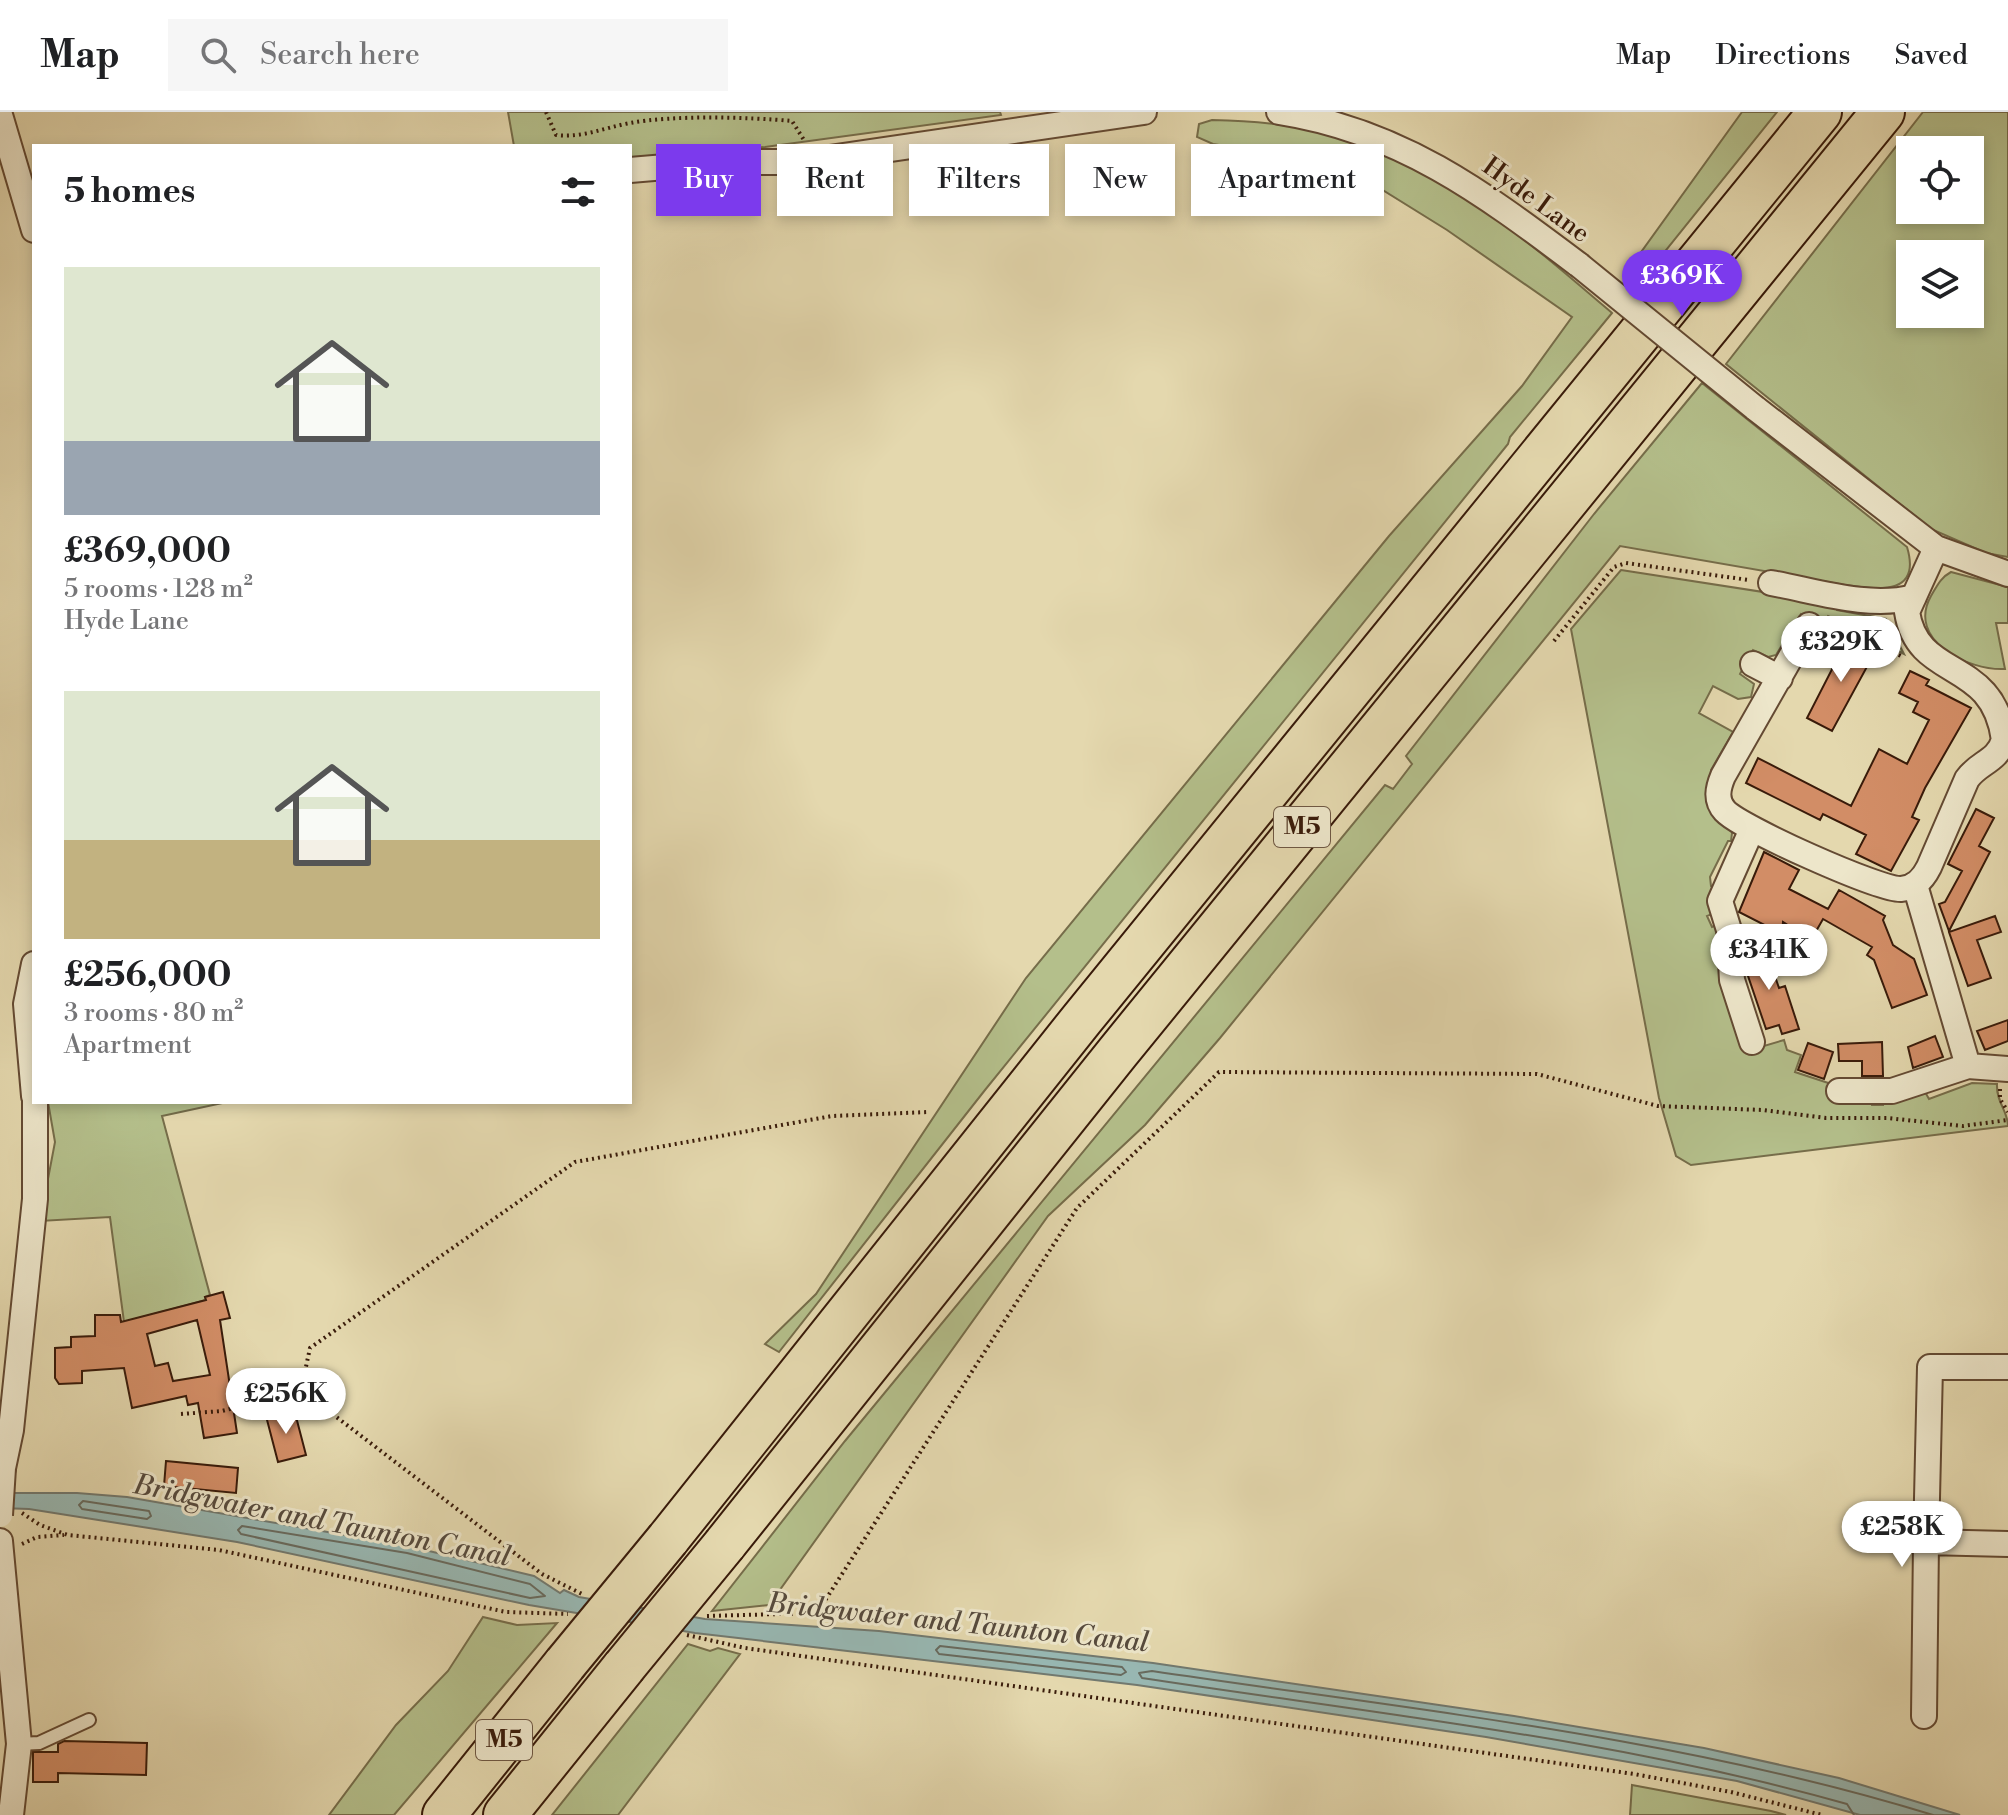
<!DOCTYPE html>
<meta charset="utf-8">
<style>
:root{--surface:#fff;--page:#f6f6f6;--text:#202124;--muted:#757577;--line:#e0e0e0;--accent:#7c3aed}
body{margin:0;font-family:"Libre Bodoni",serif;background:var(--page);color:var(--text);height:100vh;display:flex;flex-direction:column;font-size:30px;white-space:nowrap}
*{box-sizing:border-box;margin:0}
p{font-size:26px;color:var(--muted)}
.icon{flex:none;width:44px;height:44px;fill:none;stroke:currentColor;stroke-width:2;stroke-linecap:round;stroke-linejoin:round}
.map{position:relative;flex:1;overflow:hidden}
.panel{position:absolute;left:32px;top:32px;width:600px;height:960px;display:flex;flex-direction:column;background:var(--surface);border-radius:0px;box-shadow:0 4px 12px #0003}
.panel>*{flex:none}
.top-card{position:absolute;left:656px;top:32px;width:760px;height:72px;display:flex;gap:16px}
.tools{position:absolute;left:1896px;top:24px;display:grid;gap:16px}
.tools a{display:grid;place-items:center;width:88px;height:88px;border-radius:0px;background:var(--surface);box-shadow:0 4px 12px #0003;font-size:40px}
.price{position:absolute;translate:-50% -68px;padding:0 18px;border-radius:28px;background:#fff;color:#222;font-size:26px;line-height:52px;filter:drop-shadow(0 2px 4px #0008)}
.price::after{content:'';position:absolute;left:50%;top:48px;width:24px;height:18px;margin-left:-12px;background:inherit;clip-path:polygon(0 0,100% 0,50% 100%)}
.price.active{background:var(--accent);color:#fff}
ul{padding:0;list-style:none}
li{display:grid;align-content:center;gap:16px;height:424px;padding:0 32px}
li span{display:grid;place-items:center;height:248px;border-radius:0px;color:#555}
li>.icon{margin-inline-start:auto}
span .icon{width:144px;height:144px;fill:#fffc;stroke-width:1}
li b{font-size:34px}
h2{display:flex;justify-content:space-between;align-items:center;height:96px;padding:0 32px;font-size:34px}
.tag{padding:0 28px;border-radius:0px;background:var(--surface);box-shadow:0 4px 12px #0003;font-size:28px;line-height:72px}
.tag.active{background:var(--accent);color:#fff}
header{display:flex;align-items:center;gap:48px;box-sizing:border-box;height:112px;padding:0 40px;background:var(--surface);border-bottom:2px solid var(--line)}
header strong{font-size:38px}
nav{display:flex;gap:44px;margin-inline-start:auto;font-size:28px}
.search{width:560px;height:72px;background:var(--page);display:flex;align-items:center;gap:20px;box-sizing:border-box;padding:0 28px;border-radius:0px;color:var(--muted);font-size:30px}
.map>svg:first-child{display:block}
.green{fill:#b4bf8b;stroke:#766d4a;stroke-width:2;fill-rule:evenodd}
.water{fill:#98b8b3;stroke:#72796f;stroke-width:2}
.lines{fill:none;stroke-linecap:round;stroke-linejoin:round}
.shore{stroke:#686a5e;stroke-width:2}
.building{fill:#d28d66;stroke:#391b0a;stroke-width:2;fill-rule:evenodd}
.service-casing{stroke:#644a33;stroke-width:16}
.minor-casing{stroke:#644a33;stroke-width:28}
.motorway-casing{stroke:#391b0a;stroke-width:46}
.path{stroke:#391b0a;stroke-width:4;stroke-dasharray:2 4;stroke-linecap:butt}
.service{stroke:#ede6ca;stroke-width:12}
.minor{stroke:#ede6ca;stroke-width:24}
.motorway{stroke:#e4d8ae;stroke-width:42}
.minor-bridge-casing{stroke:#644a33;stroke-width:28;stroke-linecap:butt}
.motorway-bridge-casing{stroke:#391b0a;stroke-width:46;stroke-linecap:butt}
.minor-bridge{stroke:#ede6ca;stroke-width:24}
.motorway-bridge{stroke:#e4d8ae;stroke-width:42}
.labels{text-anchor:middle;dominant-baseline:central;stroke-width:6;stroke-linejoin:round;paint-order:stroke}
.shield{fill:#ede6ca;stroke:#6f5844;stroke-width:2}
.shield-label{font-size:24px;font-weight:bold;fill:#391b0a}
.street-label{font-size:26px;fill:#391b0a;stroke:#ede6ca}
.water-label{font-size:28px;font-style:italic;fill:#564a3d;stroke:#ede6ca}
</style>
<header>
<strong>Map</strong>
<div class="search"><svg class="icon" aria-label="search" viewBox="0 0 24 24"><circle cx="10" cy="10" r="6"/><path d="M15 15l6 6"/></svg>Search here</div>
<nav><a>Map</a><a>Directions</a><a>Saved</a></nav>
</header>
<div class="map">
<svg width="2008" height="1703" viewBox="0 0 2008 1703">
<rect width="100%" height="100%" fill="#e4d8ae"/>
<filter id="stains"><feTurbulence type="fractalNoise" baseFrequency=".0025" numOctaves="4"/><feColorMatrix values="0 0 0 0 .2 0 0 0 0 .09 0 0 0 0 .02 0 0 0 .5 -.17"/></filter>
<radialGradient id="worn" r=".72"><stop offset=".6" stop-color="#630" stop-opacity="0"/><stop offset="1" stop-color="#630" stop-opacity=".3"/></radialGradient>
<!-- green -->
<path class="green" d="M508,0H1000L1001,3L765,35L630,46V34H514Z
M1742,0H1777L1638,173L1626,161Z
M1923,0H2008V445L1986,441L1931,417L1726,252ZM1910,38H1970V98H1910ZM1910,142H1970V202H1910Z
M1212,8C1258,9 1306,13 1350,27C1449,60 1534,134 1612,201L1510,325L1508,332L985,978L779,1240L765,1232L816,1182L1026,866L1389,424L1522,274L1572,205L1447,118L1368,69L1273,42L1213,32L1197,25L1199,12Z
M1702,271L1907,435C1922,485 1877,477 1845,473L1620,434L1220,926L1145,1013L1048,1104L769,1493L712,1499L845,1329L1385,673L1393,677L1412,652L1406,644L1594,402Z
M1621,458L1834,491L1837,498L1886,507L1904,542L1828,504L1822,513L1801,502L1776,543L1768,545L1753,538L1740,562L1754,572L1751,585L1738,587L1713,574L1699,601L1733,620L1711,658L1732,721L1731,729H1728L1710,765L1711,774L1719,778L1715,801L1707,804L1712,815L1720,812L1747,939L1784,928L1787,938L1801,943L1795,960L1871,985L1872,993H1883V985L1924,978L1929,987L1972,971L1997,972C1996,990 2008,999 2008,1014L1691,1053L1676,1044L1659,986L1571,517Z
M1951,460L2008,475V511H1996L2005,557C1968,559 1906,528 1931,484C1937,474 1940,466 1951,460Z
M48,990H227L162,1004L210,1183L205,1185L206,1188L124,1210L110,1105L40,1109L55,1030Z
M483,1505L517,1513L557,1511L394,1703H329L396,1613L448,1559Z
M688,1532L710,1539L718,1536L740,1542L618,1703H552Z
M1632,1673L1771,1699L1786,1703H1630Z"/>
<!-- water -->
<path class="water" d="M0,1381H77L127,1385L408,1434L534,1464L560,1481L564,1478L579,1485L705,1507L879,1519L1153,1551L1514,1604L1704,1636L1839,1666L1960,1703H1860L1737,1669L1486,1625L1137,1573L695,1521L529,1493L237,1430L29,1397L0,1396Z"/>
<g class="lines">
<!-- shore -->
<path class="shore" d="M83,1389L149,1399L151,1404L147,1407L82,1397L79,1393Z
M242,1414L407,1441L530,1472L545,1484L530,1486L241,1422L238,1418Z
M940,1534L1122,1555L1126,1560L1121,1563L939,1542L936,1538Z
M1854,1703L1847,1692C1618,1627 1378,1602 1142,1566L1139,1561L1152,1559C1414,1598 1680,1625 1933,1703"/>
</g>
<!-- building -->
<path class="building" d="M1848,526L1875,540L1832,619L1807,606Z
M1910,559L1929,568L1926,573L1971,596L1925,676L1912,705L1919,708L1891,759L1856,742L1866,723L1823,702L1820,708L1746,671L1758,646L1851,694L1879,637L1907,652L1929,608L1913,600L1918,590L1899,581Z
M1976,697L1994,706L1979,734L1990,740L1949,819L1939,792L1945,790L1962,759L1948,752Z
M1764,740L1799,758L1789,777L1828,797L1839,778L1885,804L1883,808L1893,833L1914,847L1927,883L1892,896L1874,848L1867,843L1872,835L1823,807L1811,828L1783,810L1782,822L1739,800Z
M1995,804L2001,820L1977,828L1991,866L1968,874L1949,820Z
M1745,835H1765L1779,876L1785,874L1799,917L1782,922L1779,913L1766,917L1746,858Z
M2008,908V929L1985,938L1977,919Z
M1935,924L1943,945L1913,956L1908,935Z
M1882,930L1883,964H1862V949H1839L1838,932Z
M1808,931L1833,940L1824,967L1798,958Z
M223,1180L230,1206L220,1208L237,1321L204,1326L198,1291L188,1293L186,1284L132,1296L124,1256L82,1259V1271L59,1272L55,1266V1236L71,1235V1225L95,1224V1203H120L121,1210L206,1188L205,1185ZM197,1208L210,1263L173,1269L168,1251L155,1254L147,1222Z
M294,1297L306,1343L278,1350L266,1304Z
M166,1349L238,1356L236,1381L164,1374Z
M64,1629L147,1631L146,1663L58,1661V1670H33V1640H58V1632Z"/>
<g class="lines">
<defs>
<path id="service" d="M19,1632L39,1631L89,1608"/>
<path id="minor" d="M1279,0C1401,19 1483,81 1579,153
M0,3L34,118
M630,58L725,50H802L1144,0
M1755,296L1936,436L2008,462
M1771,471C1816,479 1869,497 1914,485
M1809,513L1723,664C1718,676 1715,688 1725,699C1741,716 1879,778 1901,777C1915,776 1923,767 1929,755L1967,667C1979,650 1997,650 2004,628C1993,544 1918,570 1907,500L1936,436
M1753,552L1780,566
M1752,717L1720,789L1729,818L1732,868L1752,930
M34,852L26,892L34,984
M1968,954L2008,957
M1839,979H1892L1968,954L1915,773
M3,1356L11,1318L35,1087V990
M0,1429L19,1632L11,1703
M1926,1430L1930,1255H2008
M1924,1604L1926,1430L2008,1432"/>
<path id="motorway" d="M668,1427L1082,907L1820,0
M725,1432L1118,940L1883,0
M444,1703L565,1552
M505,1703L624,1555"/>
</defs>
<!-- service casing -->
<use href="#service" class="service-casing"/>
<!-- minor casing -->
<use href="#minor" class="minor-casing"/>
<!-- motorway casing -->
<use href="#motorway" class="motorway-casing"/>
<!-- path -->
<path class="path" d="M546,0L556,23C583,26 603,16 630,11C673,3 748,5 792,9L804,28
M1829,508L1903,545
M1554,529L1614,455L1626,451L1749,468
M2000,977V987L2008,1000
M301,1278L310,1236L575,1050L832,1004L928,1000
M181,1302L222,1299L301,1278L542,1462L584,1483
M22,1401L40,1413L68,1423L219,1438L506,1500L568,1502
M22,1432L37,1425L64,1423
M707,1504L817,1501L1077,1096L1219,960L1537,962L1658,994L1763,998L1826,1006H1887L1963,1014L2008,1008
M687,1523L745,1536L1634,1662L1731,1680L1822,1703"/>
<!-- service -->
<use href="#service" class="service"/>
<!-- minor -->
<use href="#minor" class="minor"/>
<!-- motorway -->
<use href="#motorway" class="motorway"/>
<defs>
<path id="minor-bridge" d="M1579,153L1755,296
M0,1403L3,1356"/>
<path id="motorway-bridge" d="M565,1552L668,1427
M624,1555L725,1432"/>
</defs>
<!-- minor-bridge casing -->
<use href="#minor-bridge" class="minor-bridge-casing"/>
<!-- motorway-bridge casing -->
<use href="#motorway-bridge" class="motorway-bridge-casing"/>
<!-- minor-bridge -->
<use href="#minor-bridge" class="minor-bridge"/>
<!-- motorway-bridge -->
<use href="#motorway-bridge" class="motorway-bridge"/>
</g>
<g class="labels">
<!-- shield labels -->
<g class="shield">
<rect x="1274" y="695" width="56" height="40" rx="6"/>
<rect x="476" y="1608" width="56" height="40" rx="6"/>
</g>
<g class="shield-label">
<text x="1302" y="715">M5</text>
<text x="504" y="1628">M5</text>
</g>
<!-- street labels -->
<g class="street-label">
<text transform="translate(1536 88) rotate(36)">Hyde Lane</text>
</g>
<!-- water labels -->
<g class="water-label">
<text transform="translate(322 1409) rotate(11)">Bridgwater and Taunton Canal</text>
<text transform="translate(958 1511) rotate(6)">Bridgwater and Taunton Canal</text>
</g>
</g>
<rect width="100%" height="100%" filter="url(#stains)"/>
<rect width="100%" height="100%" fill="url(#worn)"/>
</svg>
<div class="tools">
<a><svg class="icon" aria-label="locate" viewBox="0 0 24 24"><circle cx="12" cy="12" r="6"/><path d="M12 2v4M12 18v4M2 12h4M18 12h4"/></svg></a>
<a><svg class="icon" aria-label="layers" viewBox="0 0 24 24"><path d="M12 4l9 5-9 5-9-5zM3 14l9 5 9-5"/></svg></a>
</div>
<b class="price active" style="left:1682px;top:206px">£369K</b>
<b class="price" style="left:1841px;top:572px">£329K</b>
<b class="price" style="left:1769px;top:880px">£341K</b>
<b class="price" style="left:286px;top:1324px">£256K</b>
<b class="price" style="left:1902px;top:1457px">£258K</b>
<div class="top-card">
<a class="tag active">Buy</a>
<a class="tag">Rent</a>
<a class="tag">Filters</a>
<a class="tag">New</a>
<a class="tag">Apartment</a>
</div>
<section class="panel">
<h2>5 homes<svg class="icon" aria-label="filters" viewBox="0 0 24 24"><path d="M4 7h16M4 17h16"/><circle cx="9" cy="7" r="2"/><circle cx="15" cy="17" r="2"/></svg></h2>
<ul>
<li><span style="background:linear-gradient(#dfe7d0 70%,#9aa5b1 0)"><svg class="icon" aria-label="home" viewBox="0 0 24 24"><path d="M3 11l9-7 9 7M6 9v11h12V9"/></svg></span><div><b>£369,000</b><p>5 rooms · 128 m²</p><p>Hyde Lane</p></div></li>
<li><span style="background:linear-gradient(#dfe7d0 60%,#c2b280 0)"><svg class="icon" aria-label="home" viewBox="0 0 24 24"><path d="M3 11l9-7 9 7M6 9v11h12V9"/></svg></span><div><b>£256,000</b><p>3 rooms · 80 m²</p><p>Apartment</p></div></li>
</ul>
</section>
</div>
